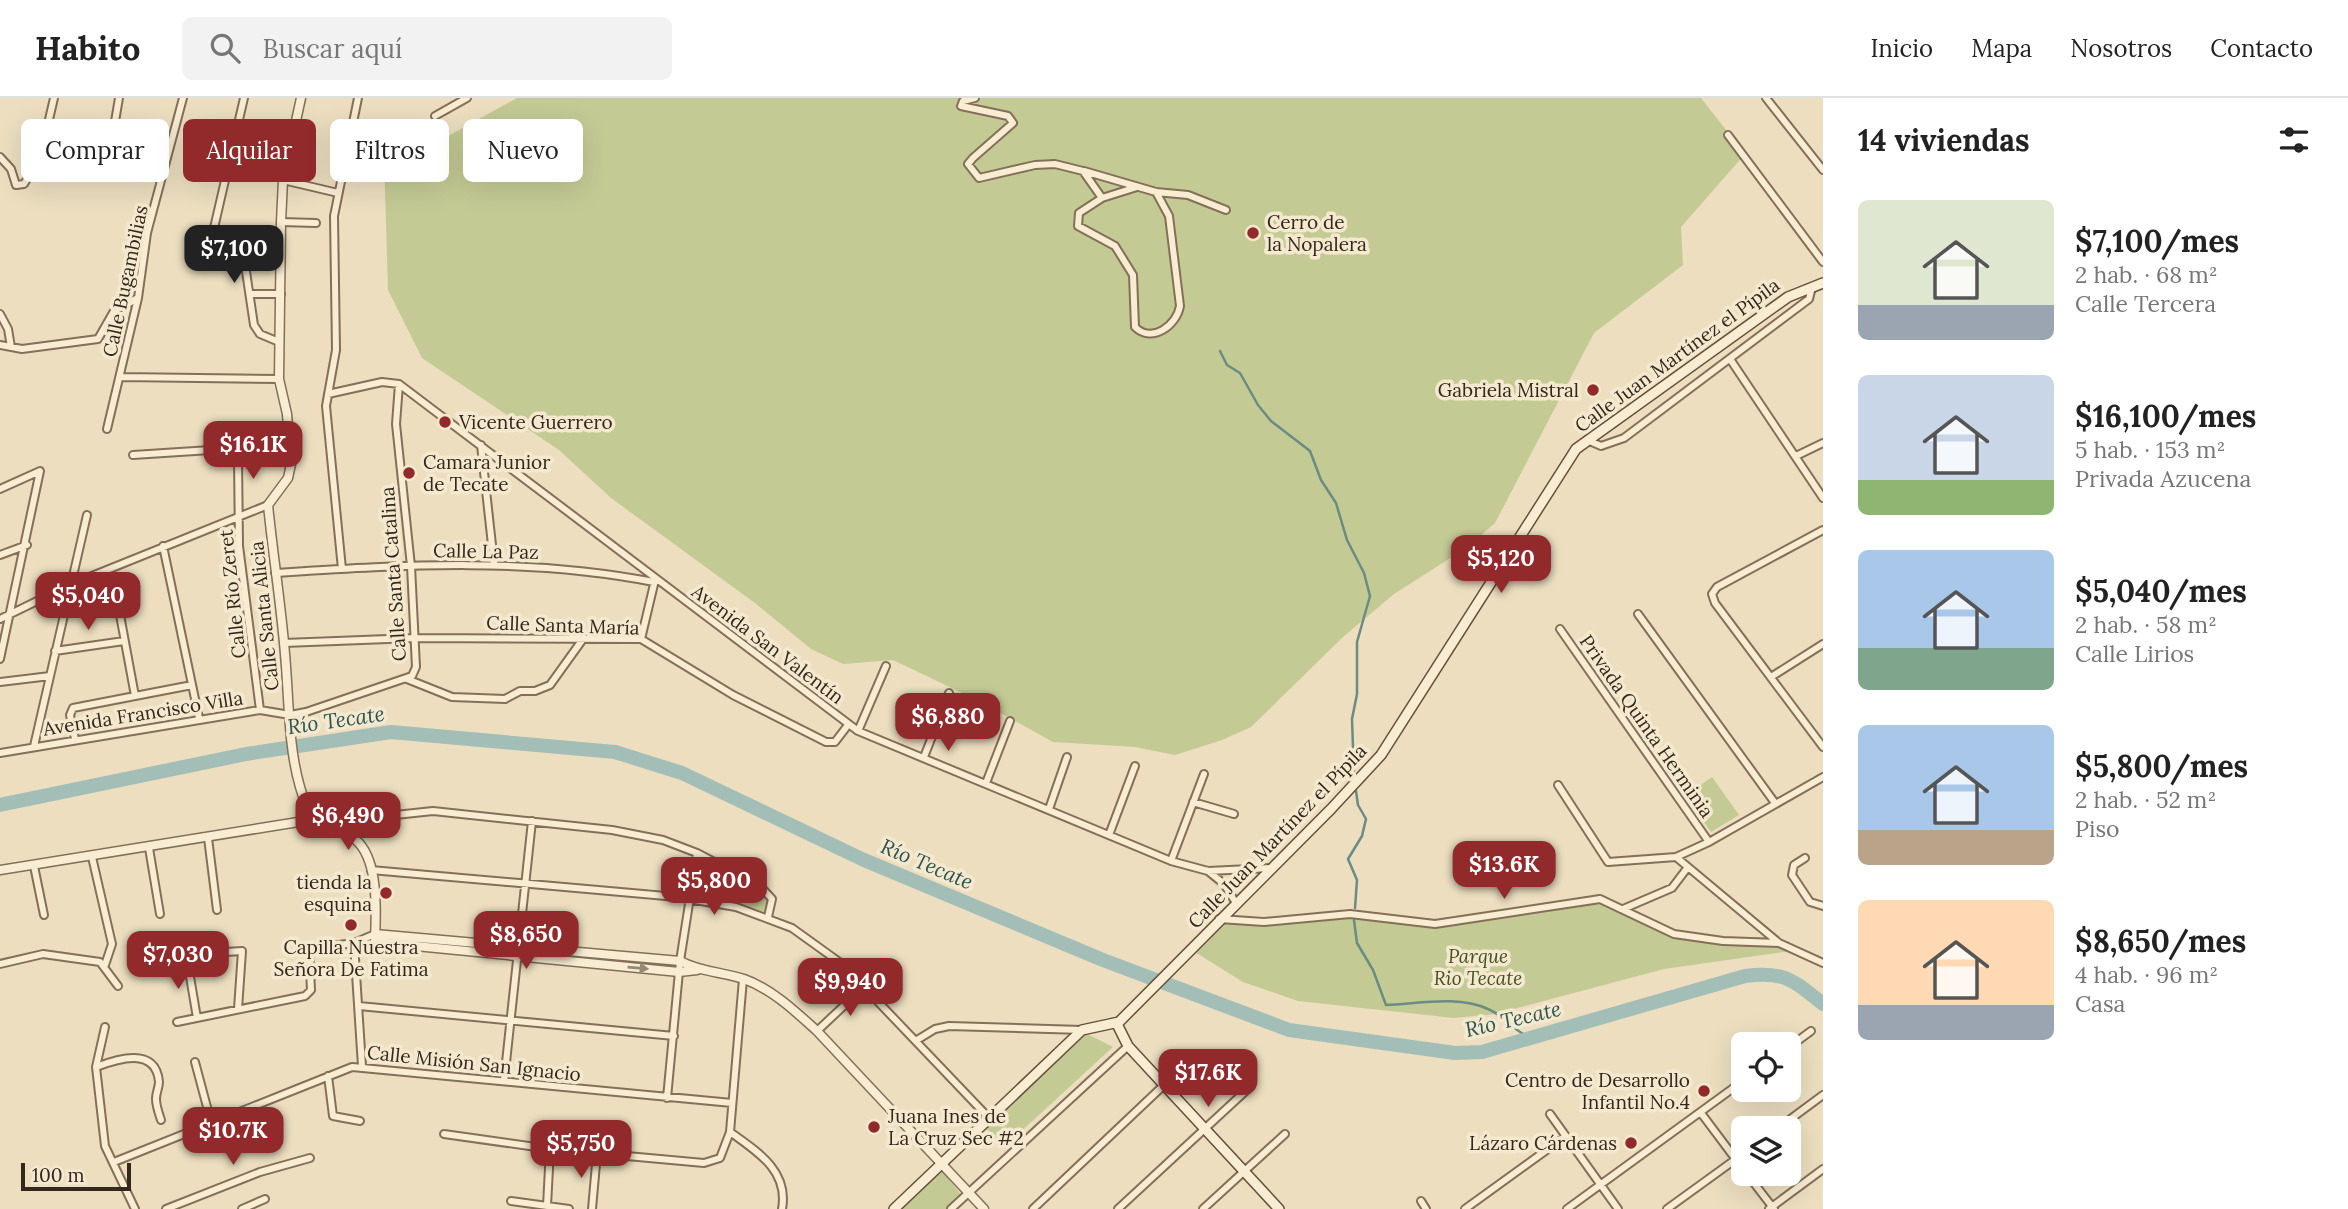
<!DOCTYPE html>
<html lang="es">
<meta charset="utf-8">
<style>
:root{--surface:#fff;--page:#f2f2f2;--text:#222;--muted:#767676;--line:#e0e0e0;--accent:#922a2c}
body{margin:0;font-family:Lora,serif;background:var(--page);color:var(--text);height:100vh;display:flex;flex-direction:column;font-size:26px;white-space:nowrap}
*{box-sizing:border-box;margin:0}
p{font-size:23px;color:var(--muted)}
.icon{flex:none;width:38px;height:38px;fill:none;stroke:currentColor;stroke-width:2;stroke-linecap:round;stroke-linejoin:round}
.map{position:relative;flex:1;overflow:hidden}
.sheet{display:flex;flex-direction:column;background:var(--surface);width:525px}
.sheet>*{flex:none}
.banner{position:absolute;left:21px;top:21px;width:665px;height:63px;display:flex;gap:14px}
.buttons{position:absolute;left:1731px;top:934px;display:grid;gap:14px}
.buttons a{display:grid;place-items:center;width:70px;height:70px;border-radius:10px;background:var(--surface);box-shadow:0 7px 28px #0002;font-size:35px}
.scale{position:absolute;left:21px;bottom:18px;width:110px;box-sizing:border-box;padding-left:7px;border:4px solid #34281c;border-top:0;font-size:19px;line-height:24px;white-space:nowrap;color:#34281c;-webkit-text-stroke:5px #f4e9cf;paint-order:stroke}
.price{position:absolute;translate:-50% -60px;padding:0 16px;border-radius:14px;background:var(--accent);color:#fff;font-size:23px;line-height:46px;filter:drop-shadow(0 2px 4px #0008)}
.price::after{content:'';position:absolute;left:50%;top:42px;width:21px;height:16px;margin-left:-10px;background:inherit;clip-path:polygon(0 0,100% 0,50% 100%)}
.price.current{background:#222;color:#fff}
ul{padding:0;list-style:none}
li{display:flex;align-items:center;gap:21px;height:175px;padding:0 35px}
li span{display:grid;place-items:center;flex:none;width:196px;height:140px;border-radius:10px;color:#555}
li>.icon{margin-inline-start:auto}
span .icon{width:84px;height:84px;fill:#fffc;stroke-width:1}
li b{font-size:30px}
h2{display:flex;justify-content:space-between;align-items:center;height:84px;padding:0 35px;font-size:30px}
.tag{padding:0 24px;border-radius:10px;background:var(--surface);box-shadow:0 7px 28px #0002;font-size:24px;line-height:63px}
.tag.current{background:var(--accent);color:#fff}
header{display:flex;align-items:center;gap:42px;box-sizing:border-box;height:98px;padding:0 35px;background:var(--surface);border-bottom:2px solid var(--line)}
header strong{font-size:33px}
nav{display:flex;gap:38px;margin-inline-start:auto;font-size:24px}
.search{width:490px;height:63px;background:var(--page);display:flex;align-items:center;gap:18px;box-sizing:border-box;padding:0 24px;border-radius:10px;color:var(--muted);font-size:26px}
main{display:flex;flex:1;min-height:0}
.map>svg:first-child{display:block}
.green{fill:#c4ca94}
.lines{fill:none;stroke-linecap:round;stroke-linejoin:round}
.stream{stroke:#6a8c83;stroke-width:2.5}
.river{stroke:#a2beb6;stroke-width:14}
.minor-casing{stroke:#846f58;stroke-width:10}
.tertiary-casing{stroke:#846f58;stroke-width:11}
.secondary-casing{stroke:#66503c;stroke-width:12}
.minor{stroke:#f8ecd2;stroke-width:6}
.tertiary{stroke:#f8ecd2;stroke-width:8}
.secondary{stroke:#f8ecd2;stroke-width:9}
.oneway{fill:#968a77}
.poi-dot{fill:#922a2c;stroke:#f4e9cf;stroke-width:2.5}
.labels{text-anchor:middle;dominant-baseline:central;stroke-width:7;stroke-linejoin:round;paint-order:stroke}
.poi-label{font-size:19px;fill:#34281c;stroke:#f4e9cf;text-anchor:start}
.street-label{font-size:19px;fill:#34281c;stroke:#f4e9cf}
.park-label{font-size:19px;font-style:italic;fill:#455023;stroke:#f4e9cf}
.water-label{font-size:21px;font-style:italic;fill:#2c5451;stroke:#f4e9cf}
</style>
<header>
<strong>Habito</strong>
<div class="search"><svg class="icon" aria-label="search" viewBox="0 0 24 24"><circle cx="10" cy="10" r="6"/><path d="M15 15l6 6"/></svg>Buscar aquí</div>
<nav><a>Inicio</a><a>Mapa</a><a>Nosotros</a><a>Contacto</a></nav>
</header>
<main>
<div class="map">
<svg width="1823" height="1111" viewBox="0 0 1823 1111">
<rect width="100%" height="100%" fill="#ecdebf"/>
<!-- green -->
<path class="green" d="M517,0H1701L1745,56L1681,129L1683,167L1594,235L1495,425L1466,450L1394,496L1343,539L1251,629L1222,642L1175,657L1135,649L1053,644L981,604L893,562L843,566L811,551L755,505L611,400L559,352L422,260L388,192L384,58L423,52Z
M1712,679L1739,717L1711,734L1685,698Z
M695,755L757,780L775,799L765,817L689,800Z
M1603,803C1631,817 1662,835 1694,840C1727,844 1759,844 1791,853L1664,871L1495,916L1454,920L1298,903L1243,884L1190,851L1223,817L1246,822L1335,814L1450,824Z
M1085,935L1113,949L1003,1050L985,1029Z
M942,1073L962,1098L947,1111H902Z"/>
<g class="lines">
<!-- stream -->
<path class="stream" d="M1220,253L1227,267L1240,275L1258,307L1271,323L1310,353L1321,382L1336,405L1347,442L1364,475L1370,498L1357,544V596L1352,621L1354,677
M1355,810L1357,782L1348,761L1362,738L1366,721L1358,707L1356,693
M1354,822L1357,845L1373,872L1386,907C1418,906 1457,897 1488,911C1505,918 1515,935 1533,941"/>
<!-- river -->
<path class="river" d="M0,707L246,656L391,634L615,654L682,675L864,762L1103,862L1289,932L1455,955L1482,954L1745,878C1785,873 1793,882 1823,906"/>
<defs>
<path id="minor" d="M244,0L214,130L241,140L254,227L260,236L279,244
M975,0L963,3L961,8L1008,18L1013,25L973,60L968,66L979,80L1035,67L1055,66L1083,73L1102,100L1079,115L1078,128L1115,148L1133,177L1135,229C1152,246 1177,227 1180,208L1169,118L1156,94
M1766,0L1823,72
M435,18L467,0
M1728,37L1823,164
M0,59L11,71L16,87L24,86L40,60L54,0
M115,64L111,47L119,0
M1084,73L1156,94L1188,97L1226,112
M283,82L338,95
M1102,100L1137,89
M281,124L316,125
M250,196H281
M0,216L8,231L11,249
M0,247L22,251L98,241L114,213L138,200
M1730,261L1823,400
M121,279L279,281
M328,296L382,284L399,286L858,633L1171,763L1208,773L1271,770
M107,331L138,200L147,135L183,0
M1587,342L1601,348L1624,340L1809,201L1812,189
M481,347L494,465
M133,357L226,351L238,360L239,448L260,612
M1796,358L1823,345
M0,391L40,373L0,561
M1823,432L1717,489L1712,496L1715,505L1823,649
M163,448L199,620
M0,457L27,447
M342,471L326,308L336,252L334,118L358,0
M275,475C404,467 526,459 654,484
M1638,516L1775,705
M120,517L135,598
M0,521L72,486L268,407
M1560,531L1709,744
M641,541L655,482
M284,545L414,540L641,541L733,597L826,644H835L848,627
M55,553L124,543
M1771,579L1823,546
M407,581L452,599L505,601L520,593H535L550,587L583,541
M0,584L50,578
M858,633L886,568
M75,641L70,617L73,610L192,587
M34,648L87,417
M0,655L260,612L290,617L306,614L412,578L416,569L411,468L396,326L399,286
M924,659L949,595
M986,685L1010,623
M1558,687L1608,764L1676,759L1709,744L1823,679
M1193,704L1234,716
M1049,711L1067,659
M348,735L386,718L433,713L612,732L663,742L697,755L760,788L772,801L768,819
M1109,737L1135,668
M208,740L217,812
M149,750L160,816
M92,759L112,846L105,867
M1676,759L1779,845L1823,865
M1805,760L1794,767L1792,777L1810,804L1823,808
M1171,763L1204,676
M34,768L44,817
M371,772L677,799L736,809L792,830L842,866L989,1020
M1208,773L1224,786L1236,805
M1623,811L1672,790L1688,769
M1219,821L1264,824L1350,816L1435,826L1600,801L1674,836L1723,843L1779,845
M354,845L362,968
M0,866L43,856L100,864L118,888
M743,881L730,1034C758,1054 789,1073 782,1111
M359,908L674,938
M197,920L187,861L192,856L242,853L238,911
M177,924L305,898L311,892L309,851L354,845L375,836
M105,929L96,969L105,1048L135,1111
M817,933L865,888
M917,942L935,931L949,928L1082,932
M1788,950L1811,933
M195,964L211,1024
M96,969C117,961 156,948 159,984C159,989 156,995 156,1001C156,1008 159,1016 161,1022
M328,978L333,1018L360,1023
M504,983L532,723
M667,1000L680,863L697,755
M1701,1015L1743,1071
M1550,1016L1618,1111
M1777,1031L1823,997
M444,1036L550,1051L704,1065L720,1060L730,1034
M114,1064L352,969L732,1005
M1747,1076L1774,1111
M511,1103L569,1111
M1421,1103L1426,1111
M547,1108L550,1051
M166,1111L260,1074L310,1060
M242,1111L265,1101
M592,1111L597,1055
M951,1111L1128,948
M1033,1111L1164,987
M1118,1111L1251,988
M1203,1111L1285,1036
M1465,1111L1566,1038
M1567,1111L1743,983
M1667,1111L1743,1056
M1769,1111L1823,1071"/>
<path id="tertiary" d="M301,0L283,82L281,124L279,281L287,316L291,366L288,380L268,407C273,457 281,506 285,556C289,599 288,648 300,689C311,732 337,720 359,745C379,767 376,816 375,844L679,874L697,872
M0,772L317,721
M375,836L680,863C701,874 722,874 744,881C772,891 796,914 817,933L984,1111"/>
<path id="secondary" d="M1117,926L1128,948L1279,1111
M894,1111L1082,932L1119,924L1331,711L1381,657L1576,351L1788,199L1823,185"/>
</defs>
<!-- minor casing -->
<use href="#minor" class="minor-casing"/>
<!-- tertiary casing -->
<use href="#tertiary" class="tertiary-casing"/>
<!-- secondary casing -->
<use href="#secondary" class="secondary-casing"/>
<!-- minor -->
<use href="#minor" class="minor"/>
<!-- tertiary -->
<use href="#tertiary" class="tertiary"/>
<!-- secondary -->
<use href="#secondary" class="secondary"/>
</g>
<!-- one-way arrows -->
<defs><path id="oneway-solid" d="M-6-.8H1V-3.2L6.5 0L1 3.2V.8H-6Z" transform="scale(1.75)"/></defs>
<use class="oneway" href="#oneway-solid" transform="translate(638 870) rotate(5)"/>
<!-- markers -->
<g class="poi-dot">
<circle cx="1253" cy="135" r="7"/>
<circle cx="1593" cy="292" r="7"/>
<circle cx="445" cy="324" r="7"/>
<circle cx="409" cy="375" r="7"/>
<circle cx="386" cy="795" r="7"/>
<circle cx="351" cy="827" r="7"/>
<circle cx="1704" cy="993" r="7"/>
<circle cx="874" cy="1029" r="7"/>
<circle cx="1631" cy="1045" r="7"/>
</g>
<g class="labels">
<!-- poi labels -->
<g class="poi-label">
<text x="1267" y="124">Cerro de<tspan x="1267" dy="22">la Nopalera</tspan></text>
<text x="1579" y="292" text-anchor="end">Gabriela Mistral</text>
<text x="459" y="324">Vicente Guerrero</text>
<text x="423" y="364">Camara Junior<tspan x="423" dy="22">de Tecate</tspan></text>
<text x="372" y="784" text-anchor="end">tienda la<tspan x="372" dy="22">esquina</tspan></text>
<text x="351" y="849" text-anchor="middle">Capilla Nuestra<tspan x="351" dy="22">Señora De Fatima</tspan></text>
<text x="1690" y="982" text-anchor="end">Centro de Desarrollo<tspan x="1690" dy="22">Infantil No.4</tspan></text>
<text x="888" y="1018">Juana Ines de<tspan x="888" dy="22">La Cruz Sec #2</tspan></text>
<text x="1617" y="1045" text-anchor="end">Lázaro Cárdenas</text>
</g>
<!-- street labels -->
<g class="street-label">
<text transform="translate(125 183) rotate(-78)">Calle Bugambilias</text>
<text transform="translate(1677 257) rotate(-36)">Calle Juan Martínez el Pípila</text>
<text transform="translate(486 453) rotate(1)">Calle La Paz</text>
<text transform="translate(393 476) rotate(-94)">Calle Santa Catalina</text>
<text transform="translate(232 496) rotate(-96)">Calle Río Zeret</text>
<text transform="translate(264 518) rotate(-96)">Calle Santa Alicia</text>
<text transform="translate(563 527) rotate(2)">Calle Santa María</text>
<text transform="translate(768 546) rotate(37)">Avenida San Valentín</text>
<text transform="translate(143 615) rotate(-9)">Avenida Francisco Villa</text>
<text transform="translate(1647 628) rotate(55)">Privada Quinta Herminia</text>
<text transform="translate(1277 738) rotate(-46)">Calle Juan Martínez el Pípila</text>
<text transform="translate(474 965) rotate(6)">Calle Misión San Ignacio</text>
</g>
<!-- park labels -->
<g class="park-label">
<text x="1478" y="858">Parque<tspan x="1478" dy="22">Rio Tecate</tspan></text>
</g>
<!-- water labels -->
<g class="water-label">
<text transform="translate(336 622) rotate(-8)">Río Tecate</text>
<text transform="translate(927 766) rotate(23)">Río Tecate</text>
<text transform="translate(1513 921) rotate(-13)">Río Tecate</text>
</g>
</g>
</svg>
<div class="buttons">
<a><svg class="icon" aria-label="locate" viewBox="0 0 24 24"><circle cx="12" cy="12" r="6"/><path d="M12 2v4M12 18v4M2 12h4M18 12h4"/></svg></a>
<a><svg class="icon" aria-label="layers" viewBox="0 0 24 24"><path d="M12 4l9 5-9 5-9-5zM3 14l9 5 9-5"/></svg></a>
</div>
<div class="scale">100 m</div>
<b class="price current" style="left:234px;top:187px">$7,100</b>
<b class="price" style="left:253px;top:383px">$16.1K</b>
<b class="price" style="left:1501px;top:497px">$5,120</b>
<b class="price" style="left:88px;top:534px">$5,040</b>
<b class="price" style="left:948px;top:655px">$6,880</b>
<b class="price" style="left:348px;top:754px">$6,490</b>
<b class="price" style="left:1504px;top:803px">$13.6K</b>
<b class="price" style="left:714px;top:819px">$5,800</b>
<b class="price" style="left:526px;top:873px">$8,650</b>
<b class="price" style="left:178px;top:893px">$7,030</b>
<b class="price" style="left:850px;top:920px">$9,940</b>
<b class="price" style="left:1208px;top:1011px">$17.6K</b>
<b class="price" style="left:233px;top:1069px">$10.7K</b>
<b class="price" style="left:581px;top:1082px">$5,750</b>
<div class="banner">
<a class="tag">Comprar</a>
<a class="tag current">Alquilar</a>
<a class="tag">Filtros</a>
<a class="tag">Nuevo</a>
</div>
</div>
<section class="sheet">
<h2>14 viviendas<svg class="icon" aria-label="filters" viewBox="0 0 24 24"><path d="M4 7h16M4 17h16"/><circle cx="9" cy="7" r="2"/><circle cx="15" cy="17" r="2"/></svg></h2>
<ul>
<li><span style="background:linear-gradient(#dfe7d0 75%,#9aa5b1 0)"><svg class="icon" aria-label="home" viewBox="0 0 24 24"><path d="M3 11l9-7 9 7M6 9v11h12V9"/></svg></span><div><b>$7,100/mes</b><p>2 hab. · 68 m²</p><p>Calle Tercera</p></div></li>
<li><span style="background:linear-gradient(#c9d6e8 75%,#8fb573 0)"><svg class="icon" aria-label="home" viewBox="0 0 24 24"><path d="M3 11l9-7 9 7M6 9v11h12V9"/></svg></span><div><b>$16,100/mes</b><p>5 hab. · 153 m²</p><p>Privada Azucena</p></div></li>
<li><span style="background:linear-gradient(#a9c7e8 70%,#7fa58c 0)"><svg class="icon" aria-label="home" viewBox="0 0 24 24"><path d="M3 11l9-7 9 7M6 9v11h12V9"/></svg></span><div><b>$5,040/mes</b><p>2 hab. · 58 m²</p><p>Calle Lirios</p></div></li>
<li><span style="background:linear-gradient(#a9c7e8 75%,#b9a48a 0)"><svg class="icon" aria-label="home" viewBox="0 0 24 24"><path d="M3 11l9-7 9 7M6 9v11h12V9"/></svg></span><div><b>$5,800/mes</b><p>2 hab. · 52 m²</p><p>Piso</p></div></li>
<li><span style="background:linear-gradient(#ffd9b3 75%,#9aa5b1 0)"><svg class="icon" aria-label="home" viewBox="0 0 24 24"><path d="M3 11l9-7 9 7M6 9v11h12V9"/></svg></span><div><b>$8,650/mes</b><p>4 hab. · 96 m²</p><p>Casa</p></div></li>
</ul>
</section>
</main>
